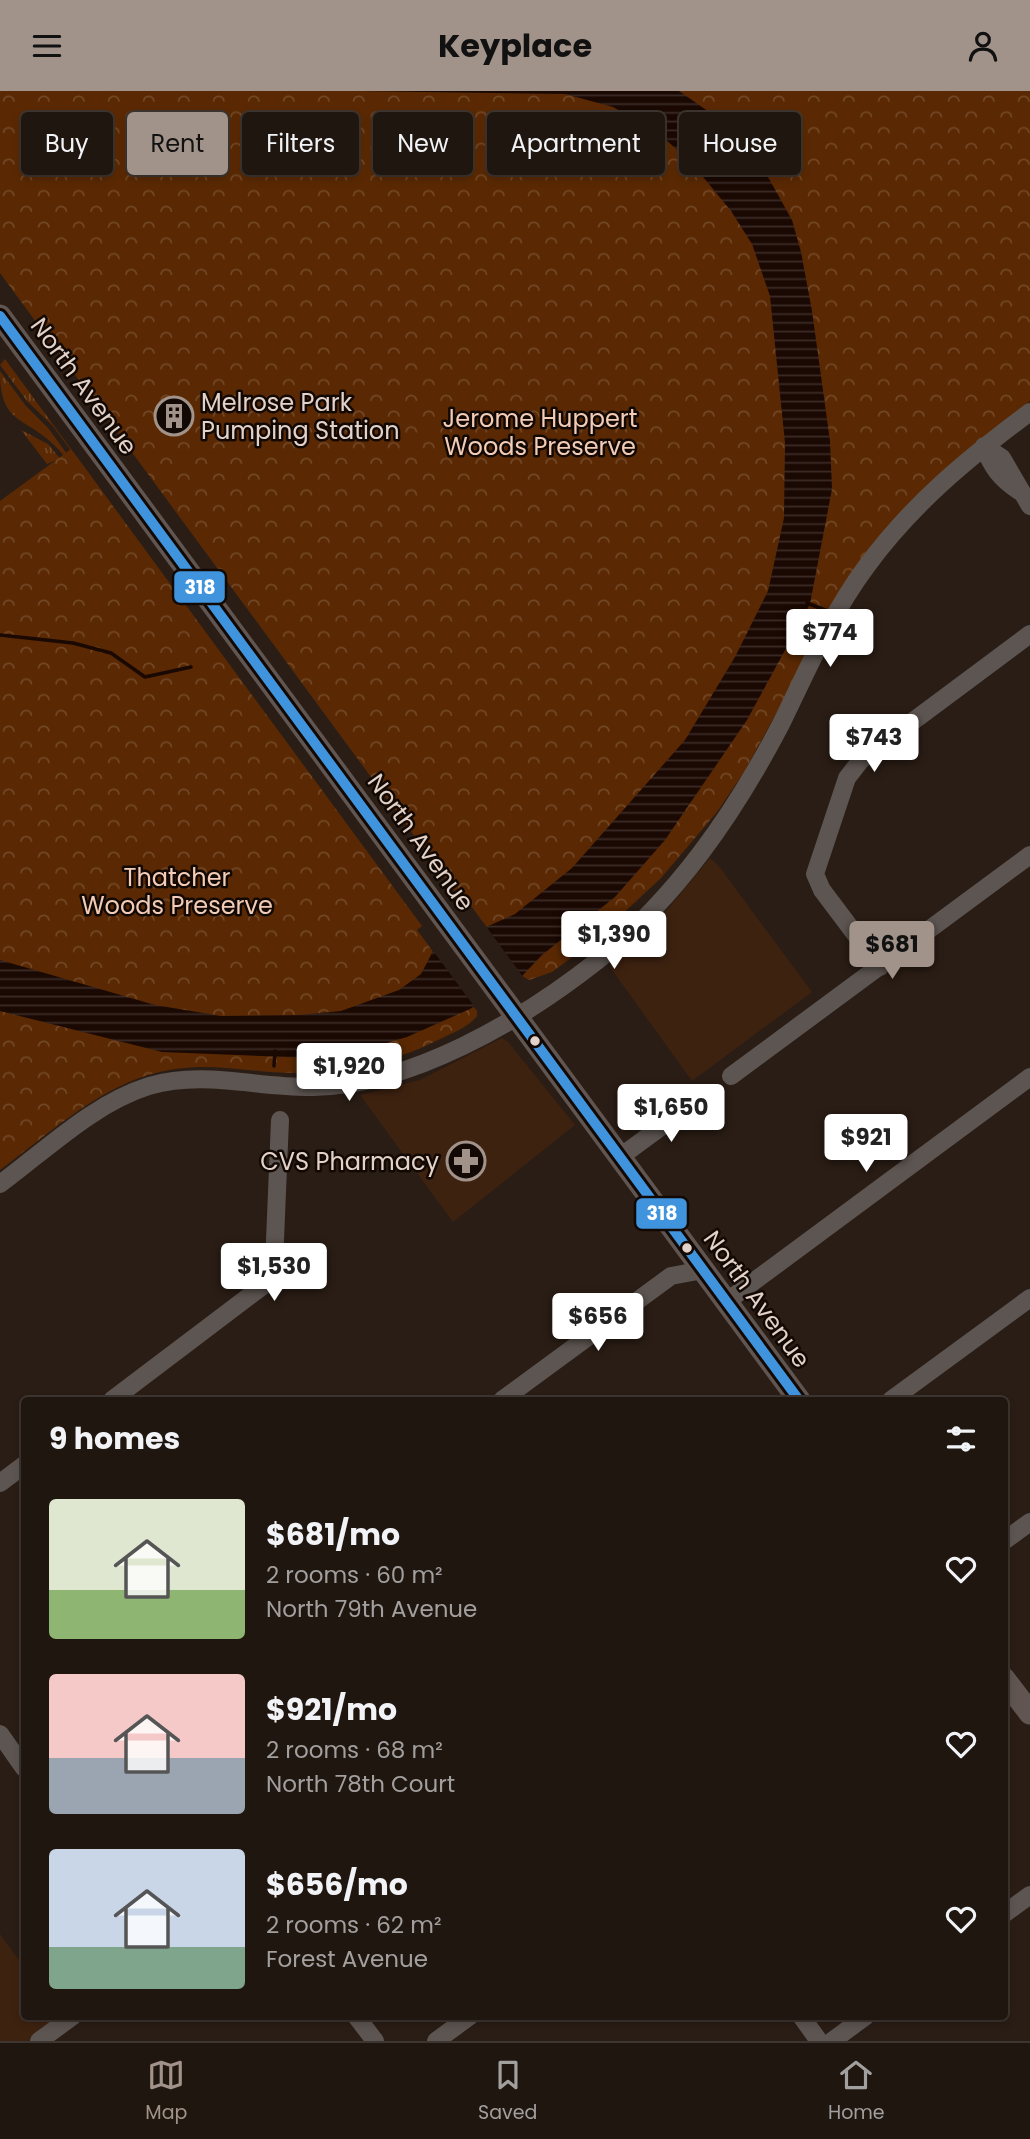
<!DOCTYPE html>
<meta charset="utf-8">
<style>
:root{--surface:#201610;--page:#2d231e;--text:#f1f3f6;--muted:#a29f9f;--line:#3d3530;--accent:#a2938a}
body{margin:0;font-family:Poppins,sans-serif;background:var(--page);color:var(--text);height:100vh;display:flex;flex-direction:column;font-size:26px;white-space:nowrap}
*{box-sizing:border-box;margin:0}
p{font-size:23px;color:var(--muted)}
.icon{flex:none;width:38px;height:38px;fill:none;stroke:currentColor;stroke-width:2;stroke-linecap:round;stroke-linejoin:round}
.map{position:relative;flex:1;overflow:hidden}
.side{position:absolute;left:21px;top:1306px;width:987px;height:623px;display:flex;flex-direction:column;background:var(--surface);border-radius:7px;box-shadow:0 4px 10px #0003,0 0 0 2px var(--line)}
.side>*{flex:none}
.hud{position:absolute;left:21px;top:21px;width:989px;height:63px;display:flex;gap:14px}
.price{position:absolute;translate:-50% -60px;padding:0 16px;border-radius:7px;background:#fff;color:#222;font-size:23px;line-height:46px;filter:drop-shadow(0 2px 4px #0008)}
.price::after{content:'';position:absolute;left:50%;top:42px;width:21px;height:16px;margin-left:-10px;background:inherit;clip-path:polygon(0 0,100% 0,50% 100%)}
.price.current{background:var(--accent);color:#111}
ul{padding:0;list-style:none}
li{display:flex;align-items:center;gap:21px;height:175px;padding:0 28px}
li span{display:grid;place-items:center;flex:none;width:196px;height:140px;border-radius:7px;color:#555}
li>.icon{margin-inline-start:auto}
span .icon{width:84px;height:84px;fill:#fffc;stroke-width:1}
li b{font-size:30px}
h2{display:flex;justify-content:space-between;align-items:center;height:84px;padding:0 28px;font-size:30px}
.tag{padding:0 24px;border-radius:7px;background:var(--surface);box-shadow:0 4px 10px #0003,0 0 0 2px var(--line);font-size:24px;line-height:63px}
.tag.current{background:var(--accent);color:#111}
header{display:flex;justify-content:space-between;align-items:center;height:91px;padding:0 28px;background:var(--accent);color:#111;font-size:32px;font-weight:700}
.tab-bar{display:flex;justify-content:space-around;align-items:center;height:98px;border-top:2px solid var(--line);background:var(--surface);font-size:19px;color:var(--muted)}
.tab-bar a{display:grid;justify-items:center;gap:4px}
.tab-bar .current{color:var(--accent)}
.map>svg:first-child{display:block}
.built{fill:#3e2210}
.grass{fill:url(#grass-tufts)}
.park{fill:url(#park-crowns)}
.water{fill:url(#water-rules)}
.pier{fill:#2a1d15}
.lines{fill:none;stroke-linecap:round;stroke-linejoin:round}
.stream{stroke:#1a0802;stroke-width:3.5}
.minor{stroke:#5d5551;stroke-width:18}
.major{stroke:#605550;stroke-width:23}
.bus-1-casing{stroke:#130904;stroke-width:16}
.bus-1{stroke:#4094de;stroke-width:10}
.bus-dot{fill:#e3d2c9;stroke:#130904;stroke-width:2.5}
.labels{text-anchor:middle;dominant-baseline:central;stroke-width:5;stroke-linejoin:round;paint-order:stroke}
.street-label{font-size:24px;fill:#e3d2c9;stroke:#130904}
.poi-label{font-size:24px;fill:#e3d2c9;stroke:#130904;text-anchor:start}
.park-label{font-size:24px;fill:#f2ccb6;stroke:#130904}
.line-badge{stroke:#130904;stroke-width:2.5}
.badge-label{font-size:19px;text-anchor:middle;font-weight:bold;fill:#fff}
</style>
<header><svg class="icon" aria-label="menu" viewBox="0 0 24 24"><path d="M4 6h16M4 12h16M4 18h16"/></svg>Keyplace<svg class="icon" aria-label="person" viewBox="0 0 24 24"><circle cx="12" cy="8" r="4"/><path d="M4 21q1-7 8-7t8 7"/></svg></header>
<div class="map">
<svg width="1030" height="1950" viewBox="0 0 1030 1950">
<defs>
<pattern id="grass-tufts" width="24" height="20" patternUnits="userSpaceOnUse" patternTransform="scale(1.75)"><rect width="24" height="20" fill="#5a2903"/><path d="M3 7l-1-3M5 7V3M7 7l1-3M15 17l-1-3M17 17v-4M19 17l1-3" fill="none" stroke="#724726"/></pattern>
<pattern id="park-crowns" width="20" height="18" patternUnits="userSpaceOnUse" patternTransform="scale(1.75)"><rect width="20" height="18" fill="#5a2903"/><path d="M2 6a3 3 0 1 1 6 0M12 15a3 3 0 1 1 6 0" fill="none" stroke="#724726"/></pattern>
<pattern id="water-rules" width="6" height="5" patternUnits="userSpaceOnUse" patternTransform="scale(1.75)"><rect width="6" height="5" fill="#1a0802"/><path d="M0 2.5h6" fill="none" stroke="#3b2b26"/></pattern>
</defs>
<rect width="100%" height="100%" fill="#2a1d15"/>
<!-- built -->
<path class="built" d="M710,767L718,774L812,901L692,990L610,876L668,818Z
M502,947L508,951L575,1034L453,1131L360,1004L420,989Z
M0,1843L24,1876V1925L61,1926L28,1950H0Z"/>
<!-- grass -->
<path class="grass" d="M5,268L145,459L52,334L27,310L0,274Z
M0,280L26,315L48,337L95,401C78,389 70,369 55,355C26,325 0,335 0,280Z
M21,339L48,353L62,370L56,369L47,373Z"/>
<!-- park -->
<path class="park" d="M0,0H1030V310L914,408L783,610L744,681L717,721L661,787L589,854L552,881L529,889L522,885L464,805L460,807L0,182Z
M71,358L422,835L417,839L477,920V925C468,937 449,943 436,950C393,971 344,983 296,982C241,982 205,967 148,984C93,1001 46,1045 0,1079V410Z"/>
<!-- water -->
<path class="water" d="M356,0H679L722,30L746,55L763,77L792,129L801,161L812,220L830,350L832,398L810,513L747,629L665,749L615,806L542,864L522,885L470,918L407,946L347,963L313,967L162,961L0,920V869L155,914L221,925L299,924L341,920L399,899L421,883L433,860L515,823L572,777L685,649L735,566L768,500L784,427L785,352L770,205L752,153L731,120L690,70L657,41L613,16L565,3Z"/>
<!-- pier -->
<path class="pier" d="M483,831L524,887L476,918L431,857Z"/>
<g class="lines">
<!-- stream -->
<path class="stream" d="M807,512L825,519
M0,544L73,552L111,562L145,586L191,576
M274,975L275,960"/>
<!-- minor -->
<path class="minor" d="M984,355L1002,367L1030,415
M984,355C991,376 1001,388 1019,400
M880,876L822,799L815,783L847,687L861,669L1030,543
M731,985L1030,764
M620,1066L699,1008
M0,1093C46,1059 94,1012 149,995C205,979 256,997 313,996C411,995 522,929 597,870C677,806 734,723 781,633C807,580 831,523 866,476C912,413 968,367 1030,321
M726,1211L1030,986
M112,1309L268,1191L274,1173L280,1029
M502,1309L671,1185L703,1179
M891,1309L1030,1207
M0,1392L24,1374
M1004,1450L1030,1431
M0,1643L24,1677
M1004,1823L1030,1804
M356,1925L375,1950
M801,1925L819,1950
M39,1950L73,1925
M436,1950L470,1925
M832,1950L866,1925"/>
<!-- major -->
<path class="major" d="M0,225L799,1309
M1004,1588L1030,1622"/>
<defs>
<path id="bus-1" d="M0,225L799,1309"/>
</defs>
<!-- bus-1 casing -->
<use href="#bus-1" class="bus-1-casing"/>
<!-- bus-1 -->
<use href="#bus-1" class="bus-1"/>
</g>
<!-- icons -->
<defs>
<symbol id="building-ring" viewBox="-11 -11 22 22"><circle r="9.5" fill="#130904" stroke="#a2938a" stroke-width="1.5"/><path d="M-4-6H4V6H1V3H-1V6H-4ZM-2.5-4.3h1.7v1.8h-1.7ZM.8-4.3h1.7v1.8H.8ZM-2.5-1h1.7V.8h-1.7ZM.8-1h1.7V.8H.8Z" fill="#a2938a"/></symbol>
<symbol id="pharmacy-ring" viewBox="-11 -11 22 22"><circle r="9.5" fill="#130904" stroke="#a2938a" stroke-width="1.5"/><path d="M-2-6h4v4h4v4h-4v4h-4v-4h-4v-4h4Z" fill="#a2938a"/></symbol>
</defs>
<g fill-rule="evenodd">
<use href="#building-ring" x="152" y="303" width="44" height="44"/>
<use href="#pharmacy-ring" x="444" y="1048" width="44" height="44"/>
</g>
<!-- markers -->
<g class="bus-dot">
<circle cx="535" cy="950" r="6"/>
<circle cx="687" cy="1157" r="6"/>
</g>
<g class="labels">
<!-- street labels -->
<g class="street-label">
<text transform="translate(84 295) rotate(54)">North Avenue</text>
<text transform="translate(421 751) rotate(54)">North Avenue</text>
<text transform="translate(757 1208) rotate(54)">North Avenue</text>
</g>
<!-- poi labels -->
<g class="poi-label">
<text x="201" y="311">Melrose Park<tspan x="201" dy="28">Pumping Station</tspan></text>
<text x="439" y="1070" text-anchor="end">CVS Pharmacy</text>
</g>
<!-- park labels -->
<g class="park-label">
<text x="540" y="327">Jerome Huppert<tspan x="540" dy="28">Woods Preserve</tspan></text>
<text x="177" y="786">Thatcher<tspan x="177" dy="28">Woods Preserve</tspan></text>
</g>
</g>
<g class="line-badge">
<rect x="173" y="479" width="53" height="34" rx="7" fill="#4094de"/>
<rect x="635" y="1106" width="53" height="33" rx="7" fill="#4094de"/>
</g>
<g class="badge-label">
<text x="200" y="503">318</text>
<text x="662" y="1129">318</text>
</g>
</svg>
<b class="price" style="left:830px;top:578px">$774</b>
<b class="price" style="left:874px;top:683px">$743</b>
<b class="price" style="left:614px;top:880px">$1,390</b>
<b class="price current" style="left:892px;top:890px">$681</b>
<b class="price" style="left:349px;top:1012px">$1,920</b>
<b class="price" style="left:671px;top:1053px">$1,650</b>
<b class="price" style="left:866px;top:1083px">$921</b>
<b class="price" style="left:274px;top:1212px">$1,530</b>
<b class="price" style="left:598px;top:1262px">$656</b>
<div class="hud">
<a class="tag">Buy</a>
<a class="tag current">Rent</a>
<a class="tag">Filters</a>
<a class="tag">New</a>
<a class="tag">Apartment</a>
<a class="tag">House</a>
</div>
<section class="side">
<h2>9 homes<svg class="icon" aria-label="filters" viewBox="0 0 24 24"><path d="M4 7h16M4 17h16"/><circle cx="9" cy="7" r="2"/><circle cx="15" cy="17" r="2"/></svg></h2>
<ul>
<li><span style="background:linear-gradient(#dfe7d0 65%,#8fb573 0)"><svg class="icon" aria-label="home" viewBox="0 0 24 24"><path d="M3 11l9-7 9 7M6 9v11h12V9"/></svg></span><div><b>$681/mo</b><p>2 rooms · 60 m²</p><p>North 79th Avenue</p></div><svg class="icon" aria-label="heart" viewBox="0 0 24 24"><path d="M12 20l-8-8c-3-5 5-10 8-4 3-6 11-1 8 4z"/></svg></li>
<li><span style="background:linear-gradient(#f6c9c9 60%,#9aa5b1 0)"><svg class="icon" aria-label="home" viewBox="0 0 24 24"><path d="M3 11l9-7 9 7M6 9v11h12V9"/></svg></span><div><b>$921/mo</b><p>2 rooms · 68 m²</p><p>North 78th Court</p></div><svg class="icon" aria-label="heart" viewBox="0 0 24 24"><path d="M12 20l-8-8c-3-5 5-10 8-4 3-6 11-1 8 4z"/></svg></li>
<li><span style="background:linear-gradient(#c9d6e8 70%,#7fa58c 0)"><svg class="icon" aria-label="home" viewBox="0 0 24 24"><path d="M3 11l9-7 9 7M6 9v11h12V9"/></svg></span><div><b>$656/mo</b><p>2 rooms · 62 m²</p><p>Forest Avenue</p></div><svg class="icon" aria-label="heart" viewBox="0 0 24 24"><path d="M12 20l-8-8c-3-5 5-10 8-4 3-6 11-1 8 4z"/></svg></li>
</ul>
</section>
</div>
<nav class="tab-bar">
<a class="current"><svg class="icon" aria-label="map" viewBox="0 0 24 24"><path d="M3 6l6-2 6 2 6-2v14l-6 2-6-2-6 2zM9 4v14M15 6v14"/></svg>Map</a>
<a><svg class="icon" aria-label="saved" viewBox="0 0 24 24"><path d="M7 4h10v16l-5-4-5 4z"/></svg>Saved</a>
<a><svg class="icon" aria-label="home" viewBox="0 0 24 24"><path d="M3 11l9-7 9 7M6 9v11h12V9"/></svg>Home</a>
</nav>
